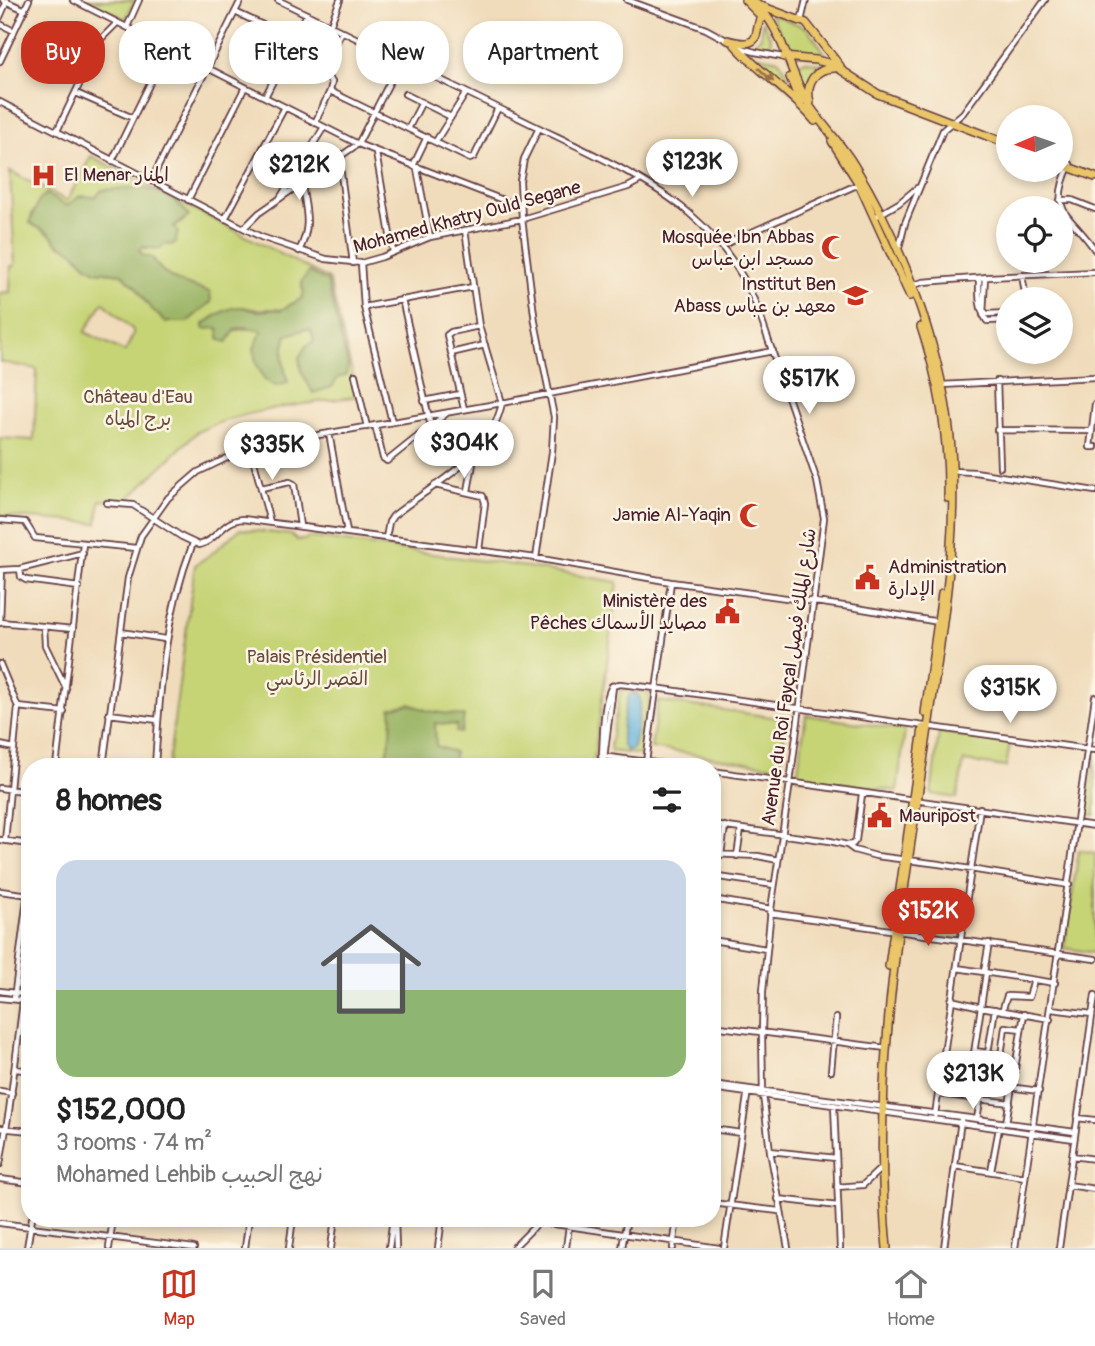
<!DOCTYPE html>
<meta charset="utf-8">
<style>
:root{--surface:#fff;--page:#f6f6f6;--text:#222;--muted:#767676;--line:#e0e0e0;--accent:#c8321e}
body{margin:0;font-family:Pangolin,"Playpen Sans Arabic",sans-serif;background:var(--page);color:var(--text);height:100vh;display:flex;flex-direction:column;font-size:26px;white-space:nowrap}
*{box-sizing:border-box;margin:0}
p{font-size:23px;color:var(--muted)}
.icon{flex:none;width:38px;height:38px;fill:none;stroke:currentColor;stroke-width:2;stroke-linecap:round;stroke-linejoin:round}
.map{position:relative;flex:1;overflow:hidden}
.panel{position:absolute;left:21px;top:758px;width:700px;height:469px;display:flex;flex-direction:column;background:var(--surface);border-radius:28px;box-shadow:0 4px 10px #0003}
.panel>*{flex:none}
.top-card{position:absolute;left:21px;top:21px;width:700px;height:63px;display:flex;gap:14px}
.needle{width:46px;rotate:268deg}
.fabs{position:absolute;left:996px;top:105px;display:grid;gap:14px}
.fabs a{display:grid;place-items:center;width:77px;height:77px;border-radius:50%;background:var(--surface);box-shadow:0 4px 10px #0003;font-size:35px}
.price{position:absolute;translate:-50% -60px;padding:0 16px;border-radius:24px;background:#fff;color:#222;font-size:23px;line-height:46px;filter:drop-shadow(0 2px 4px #0008)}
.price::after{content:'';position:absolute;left:50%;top:42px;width:21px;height:16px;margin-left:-10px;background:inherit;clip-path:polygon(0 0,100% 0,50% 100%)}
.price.on{background:var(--accent);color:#fff}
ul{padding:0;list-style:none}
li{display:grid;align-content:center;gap:14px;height:371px;padding:0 35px}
li span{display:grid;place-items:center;height:217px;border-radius:21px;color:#555}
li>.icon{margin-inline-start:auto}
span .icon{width:126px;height:126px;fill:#fffc;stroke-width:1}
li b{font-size:30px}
h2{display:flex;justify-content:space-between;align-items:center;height:84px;padding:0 35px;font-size:30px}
.pill{padding:0 24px;border-radius:28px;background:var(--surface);box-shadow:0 4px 10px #0003;font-size:24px;line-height:63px}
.pill.on{background:var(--accent);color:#fff}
.menu{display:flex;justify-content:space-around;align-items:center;height:98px;border-top:2px solid var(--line);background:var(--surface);font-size:19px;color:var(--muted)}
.menu a{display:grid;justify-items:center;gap:4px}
.menu .on{color:var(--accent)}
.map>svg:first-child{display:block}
.green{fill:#c6d476;stroke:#887a50;stroke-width:2;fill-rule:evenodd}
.forest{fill:#9cb667;stroke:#736a49;stroke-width:2}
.water{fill:#62b2dd;stroke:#566884;stroke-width:2}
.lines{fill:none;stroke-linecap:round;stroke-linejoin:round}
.minor-casing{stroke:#633b41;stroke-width:8}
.highway-casing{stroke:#633b41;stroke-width:10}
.minor{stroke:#fff;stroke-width:4.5}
.highway{stroke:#eac669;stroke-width:7}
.oneway{fill:#9a724a}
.labels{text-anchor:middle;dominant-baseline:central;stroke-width:5;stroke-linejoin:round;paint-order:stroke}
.poi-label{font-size:19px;fill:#4a1f2b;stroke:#fcf5e5;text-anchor:end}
.street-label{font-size:19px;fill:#4a1f2b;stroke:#fcf5e5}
.park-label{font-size:19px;fill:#694c3e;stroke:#fcf5e5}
</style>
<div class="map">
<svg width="1095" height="1248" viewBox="0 0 1095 1248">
<rect width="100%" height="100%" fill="#fcf5e5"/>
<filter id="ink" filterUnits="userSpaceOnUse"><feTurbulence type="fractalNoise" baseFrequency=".0143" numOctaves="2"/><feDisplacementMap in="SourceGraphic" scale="14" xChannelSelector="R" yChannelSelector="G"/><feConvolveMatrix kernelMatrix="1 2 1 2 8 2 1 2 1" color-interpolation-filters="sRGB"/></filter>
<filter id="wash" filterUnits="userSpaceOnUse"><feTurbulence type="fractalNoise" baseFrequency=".00686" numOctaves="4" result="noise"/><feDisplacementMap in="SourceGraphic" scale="28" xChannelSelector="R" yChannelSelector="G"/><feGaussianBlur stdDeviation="1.57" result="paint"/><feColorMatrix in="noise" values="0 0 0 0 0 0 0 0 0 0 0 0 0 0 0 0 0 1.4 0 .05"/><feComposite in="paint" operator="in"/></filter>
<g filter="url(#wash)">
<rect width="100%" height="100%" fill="#f0dcbb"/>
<!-- green -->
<path class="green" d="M86,0H134L126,19Z
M770,13L807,28L830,60L794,53L789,49Z
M762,20L771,39L770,47L763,50L748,46L761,37Z
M748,54L779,60L786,71L794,95L783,83Z
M804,61L827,65L813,73L805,91C800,80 792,69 804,61Z
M91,156L329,279L358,396C305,405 246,408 197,432L129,498L122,502L100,500L97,523L0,516V438L34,440L37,369L0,362V293L10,292L11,266H15L10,171L67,201ZM140,188C158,191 179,199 189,216L148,249L142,247L139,249L142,255L153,258C163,280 188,285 210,292L147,304L136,287L122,274L96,271L86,265L73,251L58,244L50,234L30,223L32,213L37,209L67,206L96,197L102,190ZM327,281L348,366L338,378L301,371C299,357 302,349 315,341L311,330L306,329L287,335C281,352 283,365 288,383L262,331C243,326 236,329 220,340L218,328L244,307C258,312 268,307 281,310L301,299L304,293L302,288ZM103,302L133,330V335L125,352L85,332Z
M240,529L292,535L297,540H304L309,537L527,567L618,582L593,766H168L195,565L211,554Z
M621,689L650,693L641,755L611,751L610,745Z
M658,701L786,719L780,767L651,748Z
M806,715L905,730L897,791L797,777Z
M939,732L1010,743L1006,767L964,761L957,798L931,794Z
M1095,754V815L1086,814Z
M1079,850L1095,853V953L1064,948Z"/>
<!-- forest -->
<path class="forest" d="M140,188C158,191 179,200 189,216L174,226L178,232L175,244L165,245L159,249L143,247L139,250L142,255L153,258C163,280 188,285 210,292L211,302L187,322H165L147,304L136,287L122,274L96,271L86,265L73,251L58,244L50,234L30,223L39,200L46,194L67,206L80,196L96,197L102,190Z
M309,272L327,281L348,366L346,375L338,378L332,387L313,393L301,371L299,358L306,346L314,341L311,330L306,329L287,335C281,353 283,366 288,383L276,386L265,380L256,363L254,348L262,331L247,327L236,329L227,342L220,340L218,328L204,329V324C215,316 227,307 241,307C247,307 252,311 258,311C268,311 272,308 281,310L301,299L304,293L301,282Z
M410,704L428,711L464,716L461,733L456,732L457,725L435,723L436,746L454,752V766H381C391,749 393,729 391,708Z"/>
<!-- water -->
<path class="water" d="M635,693L640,698C641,706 635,742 632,749L627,751L622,745C621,731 624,709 629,695Z"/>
</g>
<g filter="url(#ink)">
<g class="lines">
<defs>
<path id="minor" d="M3,0L25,10
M73,0L358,144L521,207
M278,0C363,41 447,83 531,124C582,149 647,177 689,213C718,238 743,271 757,307L817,481L824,518L790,783L771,909L763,991L762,1034L763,1095L770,1151L788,1248
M627,0L706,29L730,42
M235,12L293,39
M0,17L7,1
M801,21L806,0
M0,24L14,31
M330,26L340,0
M127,27L139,0
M741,48L755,52L783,57
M286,54L321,72L332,82L330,91L315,123
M0,61L29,0
M321,72L342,32
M330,91L470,159L474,157L498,108
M76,93L133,118
M405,94L451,117
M265,97L307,14
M0,102L261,237L326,259L361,263L382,257L430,237L522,219L628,187L639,181
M408,129L422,102
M57,131L101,39L117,23
M436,141L466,93
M376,153L393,252
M339,159L353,263
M112,161L167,48
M1070,164C1047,214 1070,213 1095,250
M413,166L427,137
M417,169L430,237
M151,181L241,0
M280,198L324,127
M188,200L245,87
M1060,200H1072L1095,209
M875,217L899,203L917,188
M225,219L285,107
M244,228L259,213L358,144L401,60
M721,246L861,183
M899,248L905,223L943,130L963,113L1045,0
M299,251C312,226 306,211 302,185
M361,263L364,307L392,422
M1022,275L1026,299
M979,278C979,294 978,308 987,321L1008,320
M911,286L923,282L989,277L1095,272
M402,299L431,427
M364,307L473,287
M984,311L987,314L1008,313
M983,315L985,277
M451,353L485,345
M355,375L367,427
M997,381L1000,467
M942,385L1095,377
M424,401L460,394
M1095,404L1090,447H1095
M464,409L447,335L451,332L479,326
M375,425L383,458L387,461L447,413
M997,430L1092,431
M329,433L347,532
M250,447L270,522
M952,471L975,472L1095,491
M435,485L483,496L485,503L479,550
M261,488L290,482L294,484L300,526
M468,491L474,458
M107,503L133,505L182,537L199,545C217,541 222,520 243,519L536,558L671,582L851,607L939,622
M0,520L25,522L35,538L136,548
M386,538L389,522L393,516C434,483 490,459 502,403L479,326L465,230
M536,558L552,452L554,417L535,322L522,219L520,181L524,159L539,128
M20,569L21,577L26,580L79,587
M0,570L20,569L83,553
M0,622L73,629
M0,623L2,570
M44,626L45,645L66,688
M121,632L165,639
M0,664L18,707L5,841
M612,686L620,684L655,688L1095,750
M18,707L64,712
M109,714L158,720
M0,745L14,748
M601,756L678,766
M604,758L613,687
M646,762L671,582
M56,766L83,544
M103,766L128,578L141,536L168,498L198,472L250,447L502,403L773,351
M155,766C160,687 164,618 193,543
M601,766C604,745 601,705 612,686
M712,771L1095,826
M0,788L30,792
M712,825L830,841L847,845L854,850L876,856L939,864L1069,885
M0,840L30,844
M848,845L853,844L856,840L862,794
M712,854L758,856L778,860
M721,855L725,826
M737,856L741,829
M712,876L774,885
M0,891L30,895
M712,899L771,909
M770,913L1095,959
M712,940L766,949
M957,968L1055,983
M984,972L989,943
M0,991L30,995
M0,998L30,1001
M14,999L30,876
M951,1000L981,1007L1050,1019
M1051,1009L1092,1014
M1002,1011L1007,996L1029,997L1034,980
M712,1026L886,1048
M975,1051L1001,1055
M988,1053L995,1009
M943,1063L1015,1072
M972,1067L986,973
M16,1069L30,1071
M999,1070L1005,1027L1021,1029
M831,1071L836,1018
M941,1078L1039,1091
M712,1084L1075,1132
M712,1088L1074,1139
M0,1091L12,1093
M939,1094L1010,1103
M834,1105L840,1248
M935,1115L980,808
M1077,1118L1095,1120
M977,1119L983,1084
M1006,1123L1024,1014
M0,1128L30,1131
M712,1129L741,1133
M770,1151L836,1158
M1072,1156L1095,1159
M0,1164L9,1111L24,994
M955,1166L1025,1177
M991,1171L999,1128
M0,1179L30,1183
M1068,1185L1095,1189
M837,1187L863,1185L879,1170
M778,1199L838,1206
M712,1203L779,1211
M395,1218L396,1248
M513,1218L719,1248
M0,1223L194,1248
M27,1248L32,1218
M109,1248L113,1218
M245,1248L249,1218
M289,1248L293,1218
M331,1248L335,1218
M389,1248L393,1218
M438,1248L442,1218
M513,1248L539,1222L540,1218
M566,1248L570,1218
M622,1248L627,1218
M673,1248L677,1218
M724,1248L748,1090
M944,1248L961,1120
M1015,1248L1095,697
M1059,1248L1095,995"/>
<path id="highway" d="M745,0L763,18
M752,0C785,28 788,74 811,108C825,128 842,145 854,165C901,241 938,340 949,428C961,529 942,629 928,728C903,900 870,1073 887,1248
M761,6L806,23L840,66
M728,40C764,50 753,33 762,13
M735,45C760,73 792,93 815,121
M784,57L816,60L832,64L878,94L1008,144
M790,77L800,102
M810,102C805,83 815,68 835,68
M832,141L859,184L910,296
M1060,164L1095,177
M921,327C939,381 949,441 948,498
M925,713L942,593
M889,966L923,728"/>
</defs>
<!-- minor casing -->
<use href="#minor" class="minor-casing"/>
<!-- highway casing -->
<use href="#highway" class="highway-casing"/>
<!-- minor -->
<use href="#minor" class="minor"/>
<!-- highway -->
<use href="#highway" class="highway"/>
</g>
<!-- one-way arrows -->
<defs><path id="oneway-solid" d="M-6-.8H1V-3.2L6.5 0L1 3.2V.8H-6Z" transform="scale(1.75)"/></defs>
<use class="oneway" href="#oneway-solid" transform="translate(766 75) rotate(42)"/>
</g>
<!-- icons -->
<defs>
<symbol id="hospital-bare" viewBox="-9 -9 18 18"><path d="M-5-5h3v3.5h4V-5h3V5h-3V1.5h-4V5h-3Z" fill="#c8321e" stroke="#fcf5e5" stroke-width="2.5" paint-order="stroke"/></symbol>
<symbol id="mosque-bare" viewBox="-9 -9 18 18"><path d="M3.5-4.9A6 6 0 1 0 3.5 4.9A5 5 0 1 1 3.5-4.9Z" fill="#c8321e" stroke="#fcf5e5" stroke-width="2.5" paint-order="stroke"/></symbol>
<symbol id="university-bare" viewBox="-9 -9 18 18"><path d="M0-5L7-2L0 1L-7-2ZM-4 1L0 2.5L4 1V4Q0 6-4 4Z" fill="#c8321e" stroke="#fcf5e5" stroke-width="2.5" paint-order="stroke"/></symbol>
<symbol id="civic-bare" viewBox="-9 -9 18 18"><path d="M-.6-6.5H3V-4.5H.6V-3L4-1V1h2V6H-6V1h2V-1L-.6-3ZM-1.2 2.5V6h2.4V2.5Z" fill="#c8321e" stroke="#fcf5e5" stroke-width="2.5" paint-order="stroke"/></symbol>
</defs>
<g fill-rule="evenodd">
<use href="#hospital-bare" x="26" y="158" width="35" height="35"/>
<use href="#mosque-bare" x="816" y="230" width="35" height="35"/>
<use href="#university-bare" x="838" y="278" width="35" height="35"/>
<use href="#mosque-bare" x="734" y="498" width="35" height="35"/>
<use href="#civic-bare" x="850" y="560" width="35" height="35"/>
<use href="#civic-bare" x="710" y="594" width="35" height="35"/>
<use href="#civic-bare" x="862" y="798" width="35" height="35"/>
</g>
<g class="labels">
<!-- poi labels -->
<g class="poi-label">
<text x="64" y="175" text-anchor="start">El Menar المنار</text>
<text x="814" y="237">Mosquée Ibn Abbas<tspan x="814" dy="22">مسجد ابن عباس</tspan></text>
<text x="836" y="284">Institut Ben<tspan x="836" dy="22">Abass معهد بن عباس</tspan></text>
<text x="731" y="515">Jamie Al-Yaqin</text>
<text x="888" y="567" text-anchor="start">Administration<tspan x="888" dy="22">الإدارة</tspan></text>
<text x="707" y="601">Ministère des<tspan x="707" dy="22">Pêches مصايد الأسماك</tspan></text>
<text x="899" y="816" text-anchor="start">Mauripost</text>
</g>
<!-- street labels -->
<g class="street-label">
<text transform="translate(467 217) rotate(-15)">Mohamed Khatry Ould Segane</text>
<text transform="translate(789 677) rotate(-82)">Avenue du Roi Fayçal شارع الملك فيصل</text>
</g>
<!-- park labels -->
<g class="park-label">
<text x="138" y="397">Château d'Eau<tspan x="138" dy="22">برج المياه</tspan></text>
<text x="317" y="657">Palais Présidentiel<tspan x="317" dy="22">القصر الرئاسي</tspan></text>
</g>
</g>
</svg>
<div class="fabs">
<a><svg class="needle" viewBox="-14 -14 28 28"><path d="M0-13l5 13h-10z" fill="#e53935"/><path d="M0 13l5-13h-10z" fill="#767676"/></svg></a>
<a><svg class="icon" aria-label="locate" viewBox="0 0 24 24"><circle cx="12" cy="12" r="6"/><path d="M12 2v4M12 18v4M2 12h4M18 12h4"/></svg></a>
<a><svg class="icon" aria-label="layers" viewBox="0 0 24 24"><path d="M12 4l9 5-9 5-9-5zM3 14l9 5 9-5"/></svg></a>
</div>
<b class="price" style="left:692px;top:199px">$123K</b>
<b class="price" style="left:299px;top:202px">$212K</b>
<b class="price" style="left:809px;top:416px">$517K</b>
<b class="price" style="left:464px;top:480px">$304K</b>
<b class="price" style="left:272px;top:482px">$335K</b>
<b class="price" style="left:1010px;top:725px">$315K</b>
<b class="price on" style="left:928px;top:948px">$152K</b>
<b class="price" style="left:973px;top:1111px">$213K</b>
<div class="top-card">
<a class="pill on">Buy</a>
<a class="pill">Rent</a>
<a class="pill">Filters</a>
<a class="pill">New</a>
<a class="pill">Apartment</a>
</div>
<section class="panel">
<h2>8 homes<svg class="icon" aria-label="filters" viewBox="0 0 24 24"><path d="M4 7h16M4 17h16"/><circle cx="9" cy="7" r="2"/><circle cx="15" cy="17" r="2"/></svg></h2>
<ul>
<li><span style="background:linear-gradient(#c9d6e8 60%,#8fb573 0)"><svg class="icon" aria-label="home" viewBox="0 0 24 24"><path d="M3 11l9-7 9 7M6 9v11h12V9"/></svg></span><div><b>$152,000</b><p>3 rooms · 74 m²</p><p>Mohamed Lehbib نهج الحبيب</p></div></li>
</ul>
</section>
</div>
<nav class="menu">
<a class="on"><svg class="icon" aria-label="map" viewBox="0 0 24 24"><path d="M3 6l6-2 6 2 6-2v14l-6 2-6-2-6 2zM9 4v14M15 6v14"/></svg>Map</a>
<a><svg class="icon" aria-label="saved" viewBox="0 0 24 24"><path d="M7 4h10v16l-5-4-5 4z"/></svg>Saved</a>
<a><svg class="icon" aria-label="home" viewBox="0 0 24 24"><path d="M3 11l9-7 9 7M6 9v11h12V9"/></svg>Home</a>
</nav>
